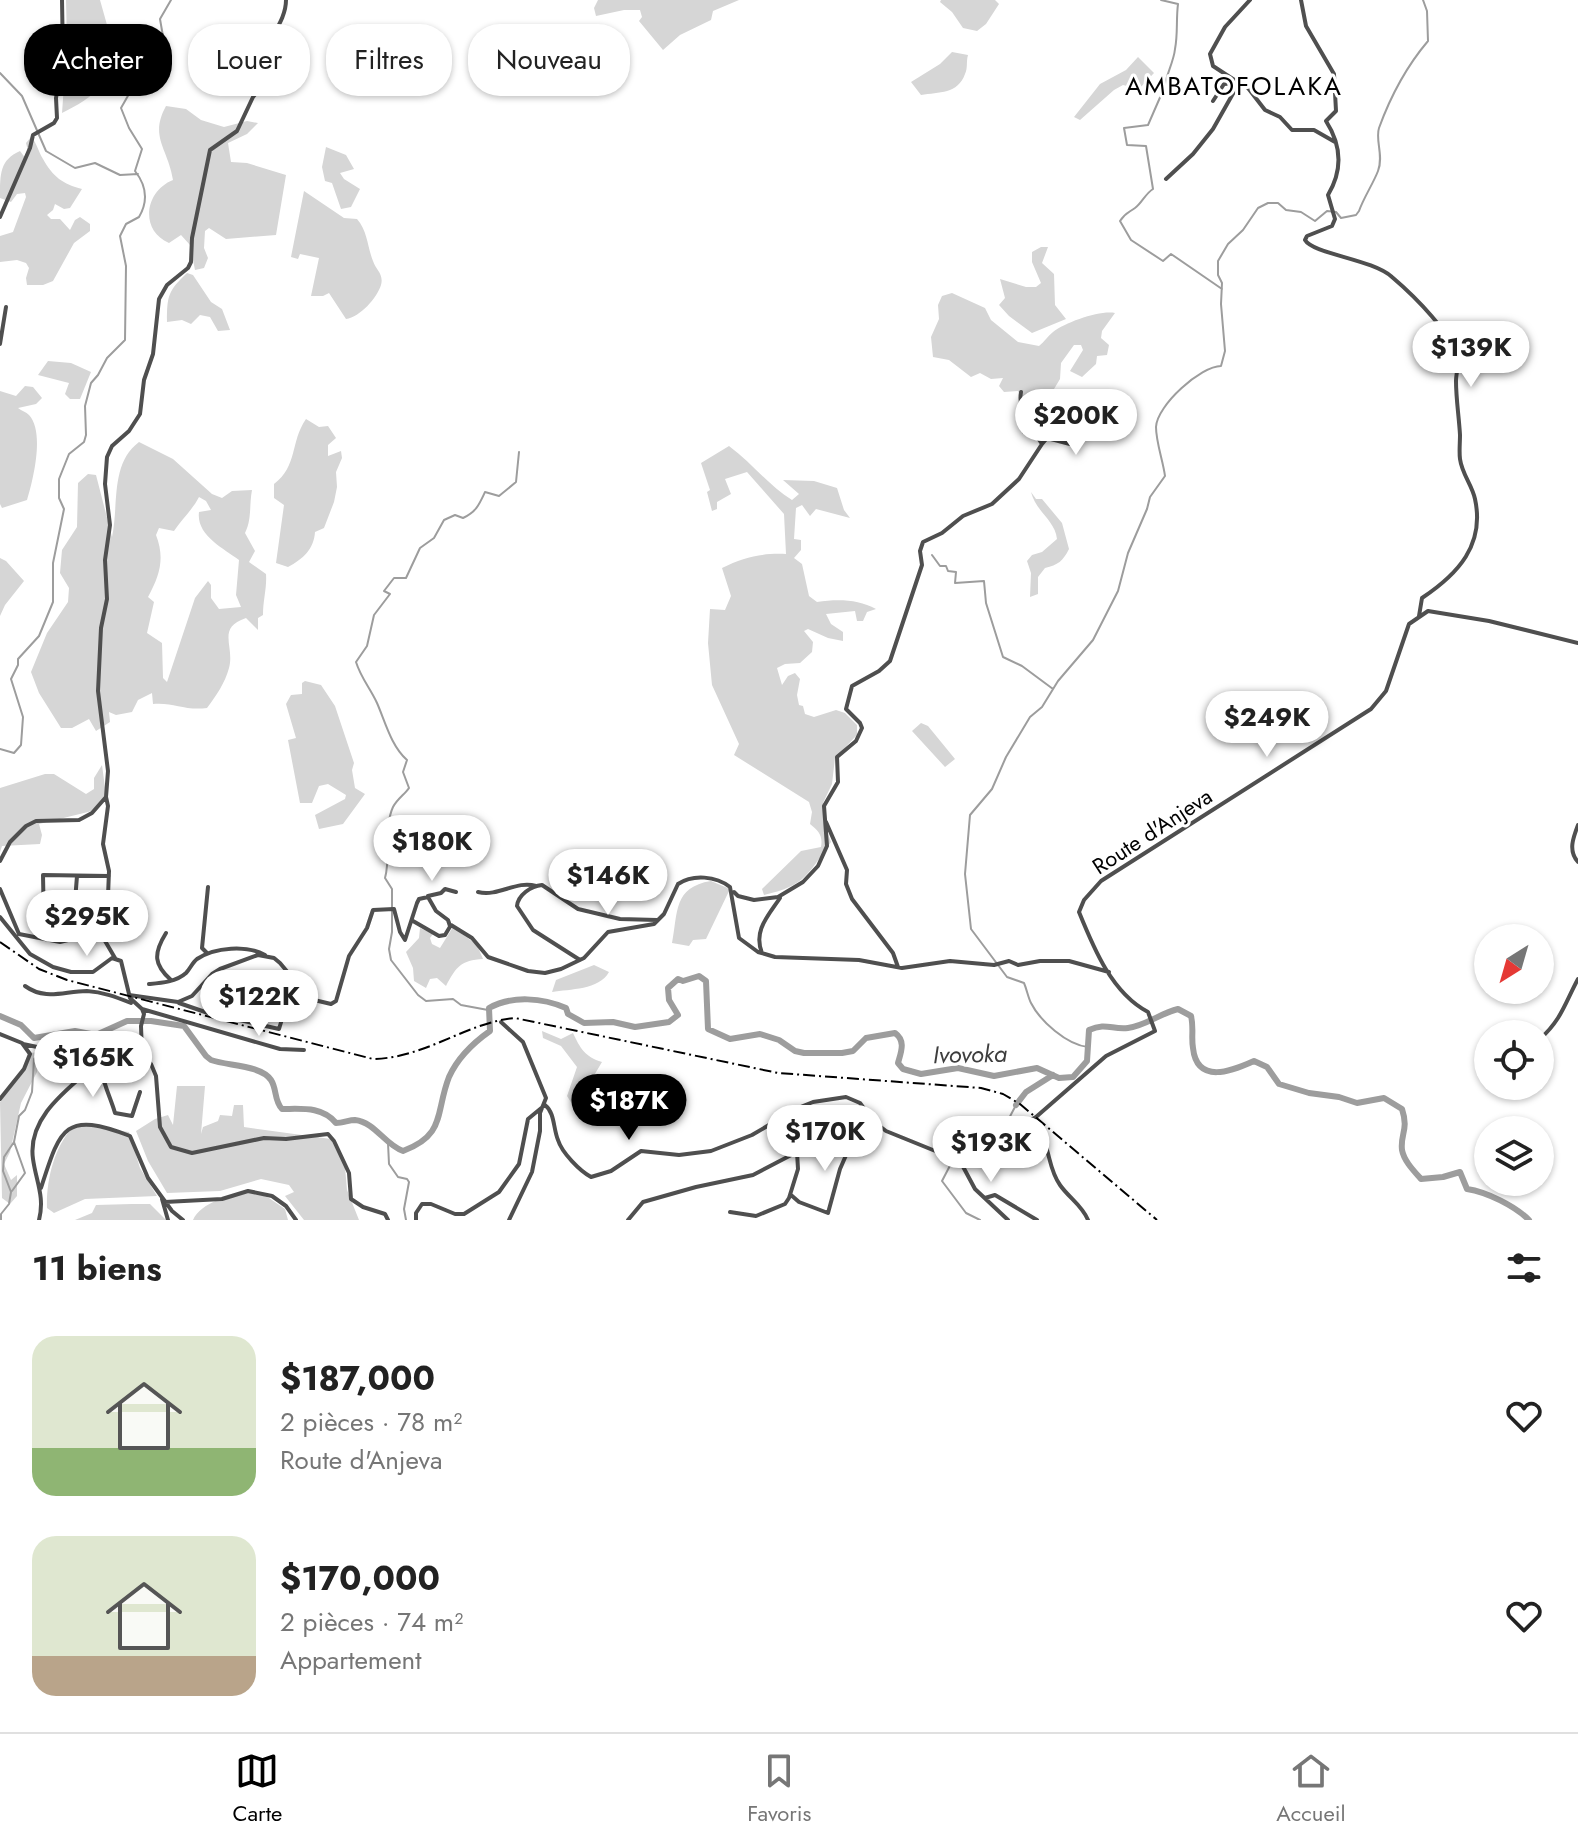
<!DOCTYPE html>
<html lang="fr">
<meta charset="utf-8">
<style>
:root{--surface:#fff;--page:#f2f2f2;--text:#222;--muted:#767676;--line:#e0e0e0;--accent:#000}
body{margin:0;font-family:Jost,sans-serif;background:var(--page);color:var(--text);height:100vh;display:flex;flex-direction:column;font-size:30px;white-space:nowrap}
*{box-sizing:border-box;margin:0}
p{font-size:26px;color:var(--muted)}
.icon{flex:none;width:44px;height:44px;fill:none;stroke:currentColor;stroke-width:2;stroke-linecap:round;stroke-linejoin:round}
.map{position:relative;height:1220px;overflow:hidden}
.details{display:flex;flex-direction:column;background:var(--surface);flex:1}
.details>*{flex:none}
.hud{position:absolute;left:24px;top:24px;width:800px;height:72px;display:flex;gap:16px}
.needle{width:52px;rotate:217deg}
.tools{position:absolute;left:1474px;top:924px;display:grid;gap:16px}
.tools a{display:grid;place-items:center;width:80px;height:80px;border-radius:50%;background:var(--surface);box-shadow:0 2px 6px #0004;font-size:40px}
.price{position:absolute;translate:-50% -68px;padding:0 18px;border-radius:28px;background:#fff;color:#222;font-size:26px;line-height:52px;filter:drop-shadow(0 2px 4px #0008)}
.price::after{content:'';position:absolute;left:50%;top:48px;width:24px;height:18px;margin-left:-12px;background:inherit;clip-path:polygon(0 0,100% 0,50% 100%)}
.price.on{background:var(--accent);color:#fff}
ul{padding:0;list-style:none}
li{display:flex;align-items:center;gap:24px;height:200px;padding:0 32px}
li span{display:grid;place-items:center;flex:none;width:224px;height:160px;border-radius:24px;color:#555}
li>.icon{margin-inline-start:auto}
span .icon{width:96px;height:96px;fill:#fffc;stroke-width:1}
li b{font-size:34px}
h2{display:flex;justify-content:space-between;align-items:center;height:96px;padding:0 32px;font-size:34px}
.chip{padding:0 28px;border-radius:32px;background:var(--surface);box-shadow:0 2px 6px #0004;font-size:28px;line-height:72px}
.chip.on{background:var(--accent);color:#fff}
.dock{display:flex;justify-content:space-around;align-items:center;height:112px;border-top:2px solid var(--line);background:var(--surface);font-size:22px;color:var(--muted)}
.dock a{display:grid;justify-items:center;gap:4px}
.dock .on{color:var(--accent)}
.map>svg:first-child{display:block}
.green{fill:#d6d6d6;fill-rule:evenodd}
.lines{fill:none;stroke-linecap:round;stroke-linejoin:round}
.stream{stroke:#9d9d9d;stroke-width:2}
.river{stroke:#9d9d9d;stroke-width:6}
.minor{stroke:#4f4f4f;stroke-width:4}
.rail{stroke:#000;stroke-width:2;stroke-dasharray:12 4 2 4;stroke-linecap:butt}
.labels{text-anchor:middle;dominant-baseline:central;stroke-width:6;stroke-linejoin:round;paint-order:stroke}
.street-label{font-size:22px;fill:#000;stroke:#fff}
.water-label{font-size:24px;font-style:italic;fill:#3e3e3e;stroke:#fff}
.quarter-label{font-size:26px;letter-spacing:2px;fill:#000;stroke:#fff}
</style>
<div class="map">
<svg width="1578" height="1220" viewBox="0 0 1578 1220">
<rect width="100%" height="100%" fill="#fff"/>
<!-- green -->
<path class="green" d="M66,0H100L109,32L94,48L106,61L120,64C111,69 109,76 102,84C93,97 76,106 62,113L67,43Z
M598,0H739L713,11L711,20L680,35L663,50L639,21L642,17L640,10H624L596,16L594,8Z
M941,0H995L999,4L986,24L977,31L963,28L952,12L940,2Z
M952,52L968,55C966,62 968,68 965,74C958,94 939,92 921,95L911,82L940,64Z
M1138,57L1154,73L1139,89L1123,85L1114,90L1080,120L1074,117L1100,84L1126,70Z
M166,106L186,109L201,120L224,127L247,121L258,123L247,134L228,143L231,162L247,163L286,175L276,235L226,239L209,228L205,231L204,248L208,258L204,268L195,270L190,245L181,235L169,243C139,230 145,191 173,180C168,148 149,137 166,106Z
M31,137C37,143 38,151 43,159C53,177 63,184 82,189L70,208L64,209L55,204L53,210L47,215L51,219H60L70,230L75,220L80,217L90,224V231L74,243L53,281L43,285H27L26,278L29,268L26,263L17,260L0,262V236L13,232L26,197L25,193L17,194L11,202L0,198C0,173 0,160 20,151L26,159L29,155L26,143Z
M326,147L346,155L354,169L340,173L344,179L360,189L351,207L341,209L332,183L325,181L322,167Z
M304,191L344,218L357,219C368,232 367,246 373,261C376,270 384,274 381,285C377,298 360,317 346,319L329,293L323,296H311L319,258L300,254L298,259L291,257Z
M1041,247H1048L1042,263L1054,274L1055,305L1066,319L1032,333L1009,316L999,305L1005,298L1000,279L1026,287H1036L1041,283L1032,262V252Z
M187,273L193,275L211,302L222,309L230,330L218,331L210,317L200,315L191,324L182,320L167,322C167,296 168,291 187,273Z
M952,293L985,308L991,320L1018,342L1039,346C1044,342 1048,336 1053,332C1066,322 1100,310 1115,313L1102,331L1101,338L1109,345L1107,355L1097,356L1096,364L1082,377L1070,371L1083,350L1081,345H1074L1061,363L1060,379L1045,404L1036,411L1025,404L1018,391L1004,392L999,386L1003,378L991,379L980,373L971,377L949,360L933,357L931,337L939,319L938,305L942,296Z
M48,361L71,363L91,372L80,399H70L65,394L69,383L38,375Z
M25,386L33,387L42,398L36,404L18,408C22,411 26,412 29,415C45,432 33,480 27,500L2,508L0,504V391L16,396Z
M306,419L319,427L328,426L336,438L328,445V456L341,451L342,458L336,472L337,487L334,502L324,528L315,532C314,549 303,559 288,567L276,563L284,505L274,498V484C298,466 290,442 306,419Z
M139,442L173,459L212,494L222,498L232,491L252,490C249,506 252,519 245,533L255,551L249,562L266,574C267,588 263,600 263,615L258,618V630L246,618C216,628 235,646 229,668C225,683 216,696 207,708C185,711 173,702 153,704L152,693L138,700L132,712L116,715L109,712L110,722L96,731L89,719L72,728H61L39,693L31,672L47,633L68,602L69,588L60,573L62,550L77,527L78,483L88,474L96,475L112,537C119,504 110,464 139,442ZM199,497L206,501L211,510L199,512C196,535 223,548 239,560L236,595L241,607L219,609L211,598V585L208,581L195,598L167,682L163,678L162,643L147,633L154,602L148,597C160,575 165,558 156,535L159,528L174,531C182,519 193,509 199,497Z
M729,446C752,463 768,485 792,500L799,494L783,480L814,481L837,488L844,510L850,518L816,509L810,516L802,505L796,508L794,539L801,540V550L794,558L802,564L809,596L817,602C837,599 858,599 876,609L867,612L863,621H857L855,611L826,614L831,624L843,632V641L828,638L808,629L804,631L813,642L812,652L800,663L785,664L777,668L782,685L788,676L795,673L800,679L797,695L799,705L803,706L805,714L814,717L836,710L845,713L857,725V735L835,758L832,784L823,803V820L831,842C807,874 807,885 764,895L762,889L801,851L821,847C823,836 819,831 810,824L812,812L809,802L734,755L739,744L712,685L708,643L710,609L725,610L731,596L722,568C744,557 761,553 786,554L784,514L747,472L725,479L731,494L717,502V509L712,511L707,492L710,490L701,463Z
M1031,492L1036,499H1042L1062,523L1069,549C1063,561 1058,565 1045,568L1038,577V594L1030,597L1031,573L1027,561L1032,555L1042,552L1057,539C1055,520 1036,512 1031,492Z
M0,558L6,561L24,581L5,605L0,616Z
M305,681L321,685L335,706L354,763L352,770L355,788L365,794L343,824L319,829L315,815L345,799L346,795L328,784L319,786L312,803H300L288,740L296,738L286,704L291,695L302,694V683Z
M921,723L928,726L955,759L945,767L912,731Z
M102,765L106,795L92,811L39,824L42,835L40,844L2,846L0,852V788L45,774H54L86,794L94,789V778Z
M711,881L730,889L706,939L693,940L689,946L672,943C678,913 673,887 711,881Z
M453,927L477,945L483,959C461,960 456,967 446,986L437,978L430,979L426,988L414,981L413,968L406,952L419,938L420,928L433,934L430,938L432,944L440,948Z
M594,965L609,972C599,990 570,989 552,992L556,980Z
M542,1031L561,1039L573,1033C580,1048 585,1057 602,1062L580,1099L572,1104L567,1096L577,1067L561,1046L543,1038Z
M36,1052L37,1072L21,1103L10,1152L4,1164L11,1180L17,1175V1196L10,1204L2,1198L0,1102L26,1068L32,1053Z
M177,1086H205L201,1134L203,1127L218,1121L220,1115L232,1116L234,1105H243L244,1127L331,1139L345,1167L347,1190L359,1220H304L285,1196L294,1192L289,1185L261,1179L220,1191L167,1193L148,1161L136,1131L155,1119L168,1115L173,1125Z
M85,1126L129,1132L140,1168L157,1196L85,1199L54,1213L47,1208C46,1181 54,1148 72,1128Z
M249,1190L269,1198L285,1209L288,1220H193C201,1202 231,1195 249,1190Z
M132,1204H150L166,1220H75L92,1213L96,1205Z"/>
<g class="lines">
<!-- stream -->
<path class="stream" d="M1161,0L1178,4C1176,19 1178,34 1175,49C1174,61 1165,78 1165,86L1148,125L1124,128L1127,145L1146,146L1153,189C1145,194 1142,203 1135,208C1128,213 1125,213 1120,221L1131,240L1163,261L1171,254L1222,289
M0,73L22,96L46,151L75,168L95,163L120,175L138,174
M932,555L940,566H946L948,571L956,572L955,583L984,581L986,603L1003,657L1022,666L1053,689
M0,749L14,753L21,745L23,717L11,679L18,665V659L39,636L53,602V563L64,509L59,498V479L69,454L84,442L86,435L85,406L91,383L98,375L107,358L125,340L126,266L120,236L126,224L139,217C149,200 146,185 135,171L142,149L129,128L121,108L129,94L144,83L151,64L162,59L165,48L160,19L171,0
M488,1010L461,1005L453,999L426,1001L418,995L391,960L389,949L392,932V889L385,878C391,857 384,826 393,807C397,799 405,794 409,788L403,772L407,760C391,746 385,721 377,703C370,688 361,678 356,662L367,646L374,615L390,594L384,591L394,578H406L420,548L434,538L444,520L455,515L463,518C476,512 479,505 485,492L499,496L516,482L519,452
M1088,1047C1067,1045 1040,1021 1031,1003C1028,997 1027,990 1024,983L1007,977L971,929L965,874L970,815L992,789L1006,757L1030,717L1042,707L1058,681L1093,640L1118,591L1128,553L1147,509L1150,497L1165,476C1163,461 1156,442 1156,427C1157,405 1201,366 1221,366L1225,351L1221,304L1222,283L1218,275V261L1228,244L1243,230L1258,208L1268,203H1278L1286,210L1301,212L1315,221L1327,211L1336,212L1341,218L1356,215L1359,211C1364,197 1373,184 1378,171C1384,156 1375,140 1379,128C1391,95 1406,67 1428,41L1427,11L1423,0
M388,1143L389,1164L398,1177L407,1179L409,1182L404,1209L406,1220
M12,1191L25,1173L14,1142
M1,1220V1214L9,1204L11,1192L3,1171L4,1157L14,1142L19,1116L25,1110L32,1092L34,1059L51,1037
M980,1220L966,1213L942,1181L956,1154L974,1140L1006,1124L1016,1105"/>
<!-- river -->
<path class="river" d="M0,1016L21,1025L34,1038L75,1031L96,1035L127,1021H151L184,1026L206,1056L211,1060C228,1066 261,1065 271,1080C277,1089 274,1101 282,1109C301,1109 322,1106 336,1123C343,1123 349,1120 355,1120C375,1122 385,1145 403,1151C446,1135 435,1113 449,1077C458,1057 473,1043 490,1031L489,1008C512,995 543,998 566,1008L568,1014L584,1023L613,1022L635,1027L669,1022L678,1015L669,1000L668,988L678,979L683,981L699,976L706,981L708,1029L730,1039L760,1034L779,1040L795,1051L804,1053H842L853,1051L866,1038L895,1033C906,1041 901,1052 898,1063L903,1069L921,1074L958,1068L994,1076L1037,1068L1059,1078L1073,1077L1087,1061L1089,1030C1106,1022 1112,1030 1128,1028C1145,1026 1161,1013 1178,1009L1191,1016C1194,1028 1191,1037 1193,1048C1197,1085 1232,1071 1254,1061L1267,1067L1279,1084L1309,1093L1339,1097L1357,1103L1384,1098L1402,1109C1409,1130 1400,1134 1402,1150C1404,1161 1414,1171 1421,1179L1443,1177L1460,1172L1467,1189C1487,1192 1515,1206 1529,1220
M1016,1105L1026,1092L1053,1075"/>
<!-- minor -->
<path class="minor" d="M1301,0L1306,26L1334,74L1336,111L1326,121C1342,146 1343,170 1328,195L1335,219L1332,226L1307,236L1305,240C1313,254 1372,259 1392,277C1412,294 1456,336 1458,363C1458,368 1456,375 1456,381C1456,399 1459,417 1460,435C1460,443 1459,452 1460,459C1462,474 1472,485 1475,499C1485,545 1458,574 1422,598L1419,616
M1213,101L1224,84L1239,83L1248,88L1265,110L1280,117L1292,130H1314L1335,142
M1166,179L1193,154L1213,129L1239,83L1213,66L1210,54L1225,27L1250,0
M0,217L30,148L33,135L54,123L57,118L56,98L63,58L62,0
M0,344L6,307
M1021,392C1018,408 1027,418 1024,432L1031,435
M1042,444L1047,438L1070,444L1084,431
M106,797L108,806L103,844L109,871L108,896L98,929L115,958
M826,822L847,870L846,884L852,899L893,953L898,967
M1578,825C1573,838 1568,851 1578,862
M0,861L10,842L26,826L36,821L79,820L92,813L106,797L108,771L98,691L101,628L107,599L105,560L110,525L105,484L107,457L112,446L129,431L140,414L144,380L153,354L159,299L167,285L188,268L191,262L192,238L210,150L237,131L253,97L263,85C265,76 262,68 263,60C267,39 286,22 286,0
M0,889L19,934
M478,892C499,897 516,880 536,886
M734,892L738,896L754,900L778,897L803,882L818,866L827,846L824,806L838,782L837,757L856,741L862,728L860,723L846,709L852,686L879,671L890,661L922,565L920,551L923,542L942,533L963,516L992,504L1019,479L1042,444L1038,438L1031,435L1032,427
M428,896L441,893L445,889L456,892
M0,917L30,954L53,967L71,972H93L112,958L121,961L130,998L142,1009L144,1014L141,1026L142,1054L151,1064L156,1076L160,1127L171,1147L192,1153L264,1138L286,1139L328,1134L334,1141L349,1173L351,1199L363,1207L385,1214L388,1220
M413,921L439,936L445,935L451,925L472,938L488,957L528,971L545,973L561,969L584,958L608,932L654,924L664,914L678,884C693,874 716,876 730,887L739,938L758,952L775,957L859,960L902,968L950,961L994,965L1009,961L1018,965L1040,961H1069L1109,972
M166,933C153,954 154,965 171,980
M19,934L60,942L72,939L77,876
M40,937L44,928L43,875L109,876
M207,953L202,948L208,887
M762,953C753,931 768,916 780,898
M580,960L533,930L517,906C518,895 531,886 542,885L578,909L620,919L657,920
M149,984C161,983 176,982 186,973C190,969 192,963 197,959C215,947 247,945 265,955
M25,986C46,1001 64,991 87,991C103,992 116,997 131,1003
M129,995L178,1002L192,996L212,974L220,969L258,955L274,958L280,963L310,999L331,1004L336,1001L349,956L367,928L373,910L394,909L400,932L405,940L417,903L419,899L428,897L436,911L448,920L450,926
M179,1003L208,1013L279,1029L282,1019L274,1007L269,1005
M142,1009L280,1049L304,1050
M501,1022L523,1042L546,1098L540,1113V1131L532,1172L509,1220
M0,1034L22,1043L30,1054L24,1069L0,1099
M1540,1039C1562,1019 1565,1003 1578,979
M23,1044L103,1061
M140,1092L132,1116L115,1113C111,1099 105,1088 102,1073L109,1066L127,1067L147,1059
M1002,1138C1059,1120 1040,1157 1060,1185C1069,1198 1082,1205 1088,1220
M960,1161L1036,1117L1106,1056L1155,1031L1148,1012C1112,993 1094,949 1079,912L1084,900L1101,881L1371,709L1386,691L1409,624L1428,611L1489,621L1578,643
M41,1188C60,1129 64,1110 130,1136L148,1178L172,1211L183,1220
M791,1195L799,1202L828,1213L840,1169L847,1153
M985,1198L995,1195L1037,1220
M162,1199L168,1220
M165,1202L222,1199L248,1191L272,1196L286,1206L296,1220
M730,1212L756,1216L785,1204L789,1198L798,1169L797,1152L784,1116
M39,1220C45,1197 36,1181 33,1159C27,1117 68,1089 95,1065C111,1057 130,1067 142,1054
M416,1220V1213L422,1204H431L455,1214H464L499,1192L519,1164L528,1119L545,1105C555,1113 553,1128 558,1140C562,1153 580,1171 591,1177L611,1171L641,1151L679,1155L711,1151L752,1135L798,1108L813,1102L846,1097L860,1103L873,1121L886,1131L960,1161L975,1189L1008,1220
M628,1220L643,1202L696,1187L753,1175L797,1152L811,1151L826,1155L848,1152L879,1125"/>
<!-- rail -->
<path class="rail" d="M0,942L39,969L67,980L373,1059C426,1058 467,1022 515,1018L778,1073L981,1088L1003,1094L1020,1104L1157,1220"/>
</g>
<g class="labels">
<!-- street labels -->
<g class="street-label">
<text transform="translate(1152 831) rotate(-33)">Route d'Anjeva</text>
</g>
<!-- water labels -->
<g class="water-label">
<text transform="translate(970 1054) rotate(-1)">Ivovoka</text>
</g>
<!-- quarter labels -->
<g class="quarter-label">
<text x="1234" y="86">AMBATOFOLAKA</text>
</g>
</g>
</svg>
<div class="tools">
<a><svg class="needle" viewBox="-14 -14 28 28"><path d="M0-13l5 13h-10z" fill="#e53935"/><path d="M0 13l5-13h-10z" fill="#767676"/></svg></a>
<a><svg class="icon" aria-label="locate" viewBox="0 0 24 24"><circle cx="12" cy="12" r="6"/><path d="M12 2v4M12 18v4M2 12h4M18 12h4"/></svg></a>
<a><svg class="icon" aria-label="layers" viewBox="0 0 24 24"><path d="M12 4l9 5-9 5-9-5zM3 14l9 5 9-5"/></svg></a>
</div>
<b class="price" style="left:1471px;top:389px">$139K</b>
<b class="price" style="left:1076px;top:457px">$200K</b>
<b class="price" style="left:1267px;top:759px">$249K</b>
<b class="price" style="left:432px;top:883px">$180K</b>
<b class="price" style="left:608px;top:917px">$146K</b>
<b class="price" style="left:87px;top:958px">$295K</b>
<b class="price" style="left:259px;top:1038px">$122K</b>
<b class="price" style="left:93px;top:1099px">$165K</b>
<b class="price on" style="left:629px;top:1142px">$187K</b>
<b class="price" style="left:825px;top:1173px">$170K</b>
<b class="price" style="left:991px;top:1184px">$193K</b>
<div class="hud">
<a class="chip on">Acheter</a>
<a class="chip">Louer</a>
<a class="chip">Filtres</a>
<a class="chip">Nouveau</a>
</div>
</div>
<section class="details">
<h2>11 biens<svg class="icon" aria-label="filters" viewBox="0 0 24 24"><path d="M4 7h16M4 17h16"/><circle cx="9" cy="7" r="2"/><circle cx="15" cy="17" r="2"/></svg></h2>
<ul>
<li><span style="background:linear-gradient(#dfe7d0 70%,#8fb573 0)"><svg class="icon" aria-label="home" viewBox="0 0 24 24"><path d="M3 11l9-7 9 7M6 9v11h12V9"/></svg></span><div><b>$187,000</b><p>2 pièces · 78 m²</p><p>Route d'Anjeva</p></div><svg class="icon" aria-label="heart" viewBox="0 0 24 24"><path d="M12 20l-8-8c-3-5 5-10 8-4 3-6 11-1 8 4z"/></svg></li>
<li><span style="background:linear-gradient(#dfe7d0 75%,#b9a48a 0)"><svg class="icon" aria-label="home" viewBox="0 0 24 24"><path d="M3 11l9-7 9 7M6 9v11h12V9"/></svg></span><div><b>$170,000</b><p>2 pièces · 74 m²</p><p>Appartement</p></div><svg class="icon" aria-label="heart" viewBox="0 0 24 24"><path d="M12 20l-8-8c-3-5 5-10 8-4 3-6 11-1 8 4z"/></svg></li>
</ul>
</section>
<nav class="dock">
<a class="on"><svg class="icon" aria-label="map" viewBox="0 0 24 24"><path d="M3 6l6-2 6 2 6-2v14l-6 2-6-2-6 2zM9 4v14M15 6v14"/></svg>Carte</a>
<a><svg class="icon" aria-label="saved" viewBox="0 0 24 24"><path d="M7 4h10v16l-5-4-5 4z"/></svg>Favoris</a>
<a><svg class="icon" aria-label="home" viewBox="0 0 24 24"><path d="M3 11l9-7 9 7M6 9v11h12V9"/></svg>Accueil</a>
</nav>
